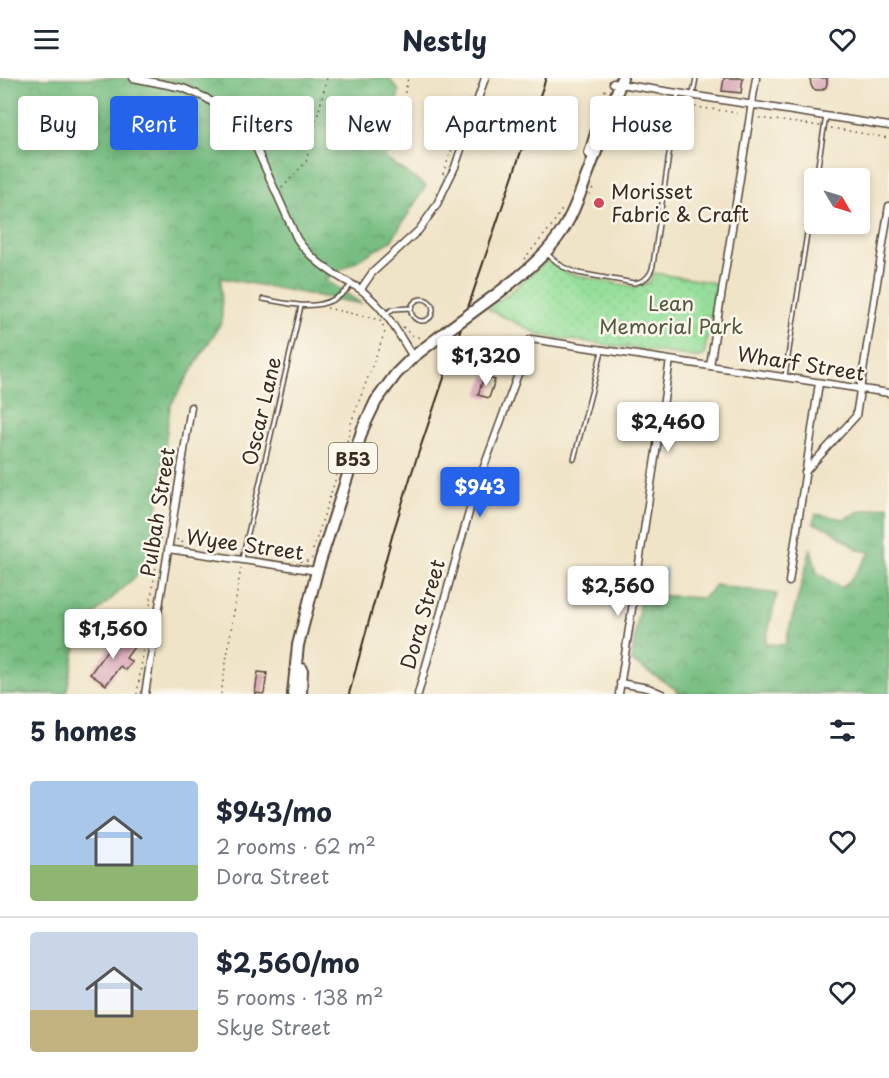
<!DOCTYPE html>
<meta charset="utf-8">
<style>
:root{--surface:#fff;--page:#f6f6f7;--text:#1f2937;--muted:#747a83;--line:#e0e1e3;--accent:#2563eb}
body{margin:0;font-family:"Playpen Sans",sans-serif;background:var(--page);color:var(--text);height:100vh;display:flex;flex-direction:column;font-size:22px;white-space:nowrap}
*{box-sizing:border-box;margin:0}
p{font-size:20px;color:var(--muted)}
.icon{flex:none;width:33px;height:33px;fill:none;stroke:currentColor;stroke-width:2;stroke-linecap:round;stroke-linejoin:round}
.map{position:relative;height:616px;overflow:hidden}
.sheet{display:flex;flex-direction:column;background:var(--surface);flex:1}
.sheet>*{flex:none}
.top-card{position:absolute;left:18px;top:18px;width:854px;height:54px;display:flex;gap:12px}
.needle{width:39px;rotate:128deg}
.fabs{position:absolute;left:804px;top:90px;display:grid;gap:12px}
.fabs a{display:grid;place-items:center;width:66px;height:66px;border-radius:6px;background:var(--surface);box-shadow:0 3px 9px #0003;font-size:30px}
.price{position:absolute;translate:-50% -51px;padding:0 14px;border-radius:6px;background:#fff;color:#222;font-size:20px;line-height:39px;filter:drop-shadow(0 2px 3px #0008)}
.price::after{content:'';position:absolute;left:50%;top:36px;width:18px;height:14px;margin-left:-9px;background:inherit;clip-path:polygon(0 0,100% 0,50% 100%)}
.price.on{background:var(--accent);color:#fff}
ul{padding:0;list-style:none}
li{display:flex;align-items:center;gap:18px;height:150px;padding:0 30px}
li+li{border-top:2px solid var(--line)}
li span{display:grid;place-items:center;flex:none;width:168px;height:120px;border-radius:6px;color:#555}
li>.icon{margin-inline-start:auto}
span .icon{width:72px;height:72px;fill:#fffc;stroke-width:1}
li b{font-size:26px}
h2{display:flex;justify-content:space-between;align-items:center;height:72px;padding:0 30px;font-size:26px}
.tag{padding:0 21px;border-radius:6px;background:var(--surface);box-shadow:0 3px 9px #0003;font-size:21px;line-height:54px}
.tag.on{background:var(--accent);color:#fff}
header{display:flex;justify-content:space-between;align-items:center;height:78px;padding:0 30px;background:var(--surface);font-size:27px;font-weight:700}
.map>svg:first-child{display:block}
.forest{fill:url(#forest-crowns);stroke:#5a7450;stroke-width:1.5}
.park{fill:url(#park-dots);stroke:#68845c;stroke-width:1.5}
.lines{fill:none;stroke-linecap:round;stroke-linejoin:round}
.stream{stroke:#5faad7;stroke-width:2}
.building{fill:#d9a8b8}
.lane-casing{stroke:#564637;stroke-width:6}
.street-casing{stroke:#564637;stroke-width:9}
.primary-casing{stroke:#564637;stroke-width:14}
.path{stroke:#564637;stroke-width:1.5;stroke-dasharray:1.5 4.5;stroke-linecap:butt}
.lane{stroke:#fff;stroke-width:3}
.street{stroke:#fff;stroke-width:6}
.primary{stroke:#fff;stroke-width:10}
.rail{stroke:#3b2a1e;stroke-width:2}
.primary-bridge-casing{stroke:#564637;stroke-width:14;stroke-linecap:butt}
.primary-bridge{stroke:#fff;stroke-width:10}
.poi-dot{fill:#d1495b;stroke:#fbf7ec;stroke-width:2}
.labels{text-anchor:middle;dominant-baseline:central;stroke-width:5;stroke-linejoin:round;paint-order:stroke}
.shield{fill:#fbf7ec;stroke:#75685c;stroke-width:1.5}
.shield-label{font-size:18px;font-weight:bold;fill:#3b2a1e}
.poi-label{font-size:20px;fill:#3b2a1e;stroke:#fbf7ec;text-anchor:start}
.park-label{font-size:20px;fill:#52573d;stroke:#fbf7ec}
.street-label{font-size:20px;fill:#3b2a1e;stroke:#fbf7ec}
</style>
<header><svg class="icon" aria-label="menu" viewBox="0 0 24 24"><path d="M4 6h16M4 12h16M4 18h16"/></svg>Nestly<svg class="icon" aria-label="heart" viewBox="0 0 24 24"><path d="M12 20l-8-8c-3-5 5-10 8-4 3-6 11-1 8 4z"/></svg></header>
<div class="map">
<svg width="889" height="616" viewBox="0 0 889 616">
<defs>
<pattern id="forest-crowns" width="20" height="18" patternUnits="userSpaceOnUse" patternTransform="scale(1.5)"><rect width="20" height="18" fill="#78be82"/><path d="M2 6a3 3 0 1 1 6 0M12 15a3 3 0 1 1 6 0" fill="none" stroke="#649b6a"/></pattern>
<pattern id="park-dots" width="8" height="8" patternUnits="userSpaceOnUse" patternTransform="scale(1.5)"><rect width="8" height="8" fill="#95df9a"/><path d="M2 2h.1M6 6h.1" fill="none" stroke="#81c084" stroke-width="1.8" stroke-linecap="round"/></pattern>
</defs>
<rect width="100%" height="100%" fill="#fbf7ec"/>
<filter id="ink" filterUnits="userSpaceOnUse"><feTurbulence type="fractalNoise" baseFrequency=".0167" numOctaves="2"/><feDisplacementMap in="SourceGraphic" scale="12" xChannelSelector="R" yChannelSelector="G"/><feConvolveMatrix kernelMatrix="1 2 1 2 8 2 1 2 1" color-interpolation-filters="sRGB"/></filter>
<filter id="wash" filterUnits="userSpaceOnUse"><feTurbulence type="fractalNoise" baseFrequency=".008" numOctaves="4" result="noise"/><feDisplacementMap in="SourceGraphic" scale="24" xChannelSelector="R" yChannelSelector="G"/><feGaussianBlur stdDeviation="1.35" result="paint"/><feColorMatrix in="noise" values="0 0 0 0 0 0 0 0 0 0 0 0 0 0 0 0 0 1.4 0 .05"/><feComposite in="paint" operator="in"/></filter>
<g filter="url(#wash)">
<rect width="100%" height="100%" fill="#f0e4c7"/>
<!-- forest -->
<path class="forest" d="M0,0H389L399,13L385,80L426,108L391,163L325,201L362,226L221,200L222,243L170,328L151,484L80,550L66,616H0Z
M889,428V616H678L676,611L631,583L641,516L704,520L715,507L777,516L765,566L785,567L811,471L817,495L842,510L852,500L871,474L859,472L827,450L813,445L816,436L844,441L860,433Z"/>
<!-- park -->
<path class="park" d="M548,182L566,195L635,209L649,205L654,195L717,205L704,278L696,279L543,258L488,231L519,207Z"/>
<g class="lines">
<!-- stream -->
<path class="stream" d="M661,520L666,489"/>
</g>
<g id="blocks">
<!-- building -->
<path class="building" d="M724,0H743L741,15L722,13Z
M810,0H827V5L826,9L822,12H817L813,11L811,7Z
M484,298L495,302L489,320L478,317Z
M118,557L134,569L126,580L132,584L125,592L120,588L106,607L90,596Z
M258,594L267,595L264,616L255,615Z"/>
</g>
</g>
<g filter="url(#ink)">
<use href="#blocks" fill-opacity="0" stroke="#564637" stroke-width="1.5"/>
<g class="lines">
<defs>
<path id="lane" d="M693,16L696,0
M816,100L826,38
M547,176L563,189L578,195L634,205C645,203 651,198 653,187L678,15
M411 232a11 11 0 1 1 22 0a11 11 0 1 1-22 0Z
M263,221C296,227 327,237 352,206
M386,236L393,231L411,230
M785,298L814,110
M574,381L602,273
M242,481L301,228"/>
<path id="street" d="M133,0L183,10L206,20L226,34L243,52L257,72L297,161C310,180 327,192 346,203C353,207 360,210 366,216C387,233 399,257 413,279
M613,5L889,48
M361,211L372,195L419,152L436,128L455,89L485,0
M710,288L756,0
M805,394L856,338L889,128
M168,471L317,493
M789,504L819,305
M620,605L648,610L662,616
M145,616L191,329
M418,616L475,413L531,261L889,315
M619,616L670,282"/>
<path id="primary" d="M590,75L604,29
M497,216C519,199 542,181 558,159C571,141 578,121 586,100C599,67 610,34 622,0
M293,616L298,567L317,493L363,350L376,323L396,296L413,279L444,255
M301,616L302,591"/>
</defs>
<!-- lane casing -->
<use href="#lane" class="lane-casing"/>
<!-- street casing -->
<use href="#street" class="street-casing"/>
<!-- primary casing -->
<use href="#primary" class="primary-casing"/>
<!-- path -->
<path class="path" d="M627,18L672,26
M603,19L606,9
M683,27L737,35L742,37
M759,40L820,48
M831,50L889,60
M396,56L408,0
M443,96L470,21
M282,110L306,84L327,0
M590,117L594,107
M524,181L550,150L563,130
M327,230L380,242L385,251
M403,249L411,257L421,260
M177,461L178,463L188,466
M313,472L346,368L352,342L386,251
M300,483H307L312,480
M137,616L161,454H164
M221,616L241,489"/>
<!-- lane -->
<use href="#lane" class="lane"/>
<!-- street -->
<use href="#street" class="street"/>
<!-- primary -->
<use href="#primary" class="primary"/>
<!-- rail -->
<path class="rail" d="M349,616L393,455L412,394L546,0"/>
<defs>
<path id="primary-bridge" d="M444,255L497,216"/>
</defs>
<!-- primary-bridge casing -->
<use href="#primary-bridge" class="primary-bridge-casing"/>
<!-- primary-bridge -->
<use href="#primary-bridge" class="primary-bridge"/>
</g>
</g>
<!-- markers -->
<circle class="poi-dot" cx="599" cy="125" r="6"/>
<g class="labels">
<!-- shield labels -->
<rect class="shield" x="329" y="365" width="48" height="30" rx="4.5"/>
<g class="shield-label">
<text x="353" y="380">B53</text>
</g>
<!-- poi labels -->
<g class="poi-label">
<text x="611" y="113">Morisset<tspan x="611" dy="23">Fabric &amp; Craft</tspan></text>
</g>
<!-- park labels -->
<g class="park-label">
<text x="671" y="225">Lean<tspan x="671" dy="23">Memorial Park</tspan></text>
</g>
<!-- street labels -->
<g class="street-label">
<text transform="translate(801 285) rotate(9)">Wharf Street</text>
<text transform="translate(261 333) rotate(-77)">Oscar Lane</text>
<text transform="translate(157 434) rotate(-81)">Pulbah Street</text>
<text transform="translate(245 466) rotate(8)">Wyee Street</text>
<text transform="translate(422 536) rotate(-74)">Dora Street</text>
</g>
</g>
</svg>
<div class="fabs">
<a><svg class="needle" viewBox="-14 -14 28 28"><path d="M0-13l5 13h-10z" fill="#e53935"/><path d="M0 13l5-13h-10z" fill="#747a83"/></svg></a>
</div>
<b class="price" style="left:486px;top:309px">$1,320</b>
<b class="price" style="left:668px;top:375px">$2,460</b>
<b class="price on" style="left:480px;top:440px">$943</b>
<b class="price" style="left:618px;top:539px">$2,560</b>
<b class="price" style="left:113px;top:582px">$1,560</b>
<div class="top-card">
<a class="tag">Buy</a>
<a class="tag on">Rent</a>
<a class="tag">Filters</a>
<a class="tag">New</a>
<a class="tag">Apartment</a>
<a class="tag">House</a>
</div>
</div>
<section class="sheet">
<h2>5 homes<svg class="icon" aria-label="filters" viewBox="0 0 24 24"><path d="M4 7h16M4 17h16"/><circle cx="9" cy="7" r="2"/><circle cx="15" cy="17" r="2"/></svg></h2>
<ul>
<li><span style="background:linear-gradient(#a9c7e8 70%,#8fb573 0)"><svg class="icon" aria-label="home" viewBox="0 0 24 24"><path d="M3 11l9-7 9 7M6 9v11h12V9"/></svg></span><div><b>$943/mo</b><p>2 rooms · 62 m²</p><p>Dora Street</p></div><svg class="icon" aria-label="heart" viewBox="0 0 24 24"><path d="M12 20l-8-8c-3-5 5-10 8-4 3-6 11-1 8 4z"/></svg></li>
<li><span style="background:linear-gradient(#c9d6e8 65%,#c2b280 0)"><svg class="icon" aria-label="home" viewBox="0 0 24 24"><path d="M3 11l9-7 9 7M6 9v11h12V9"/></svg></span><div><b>$2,560/mo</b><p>5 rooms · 138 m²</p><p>Skye Street</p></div><svg class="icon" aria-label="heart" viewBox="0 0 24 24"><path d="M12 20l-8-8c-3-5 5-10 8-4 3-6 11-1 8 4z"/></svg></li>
</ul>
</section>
